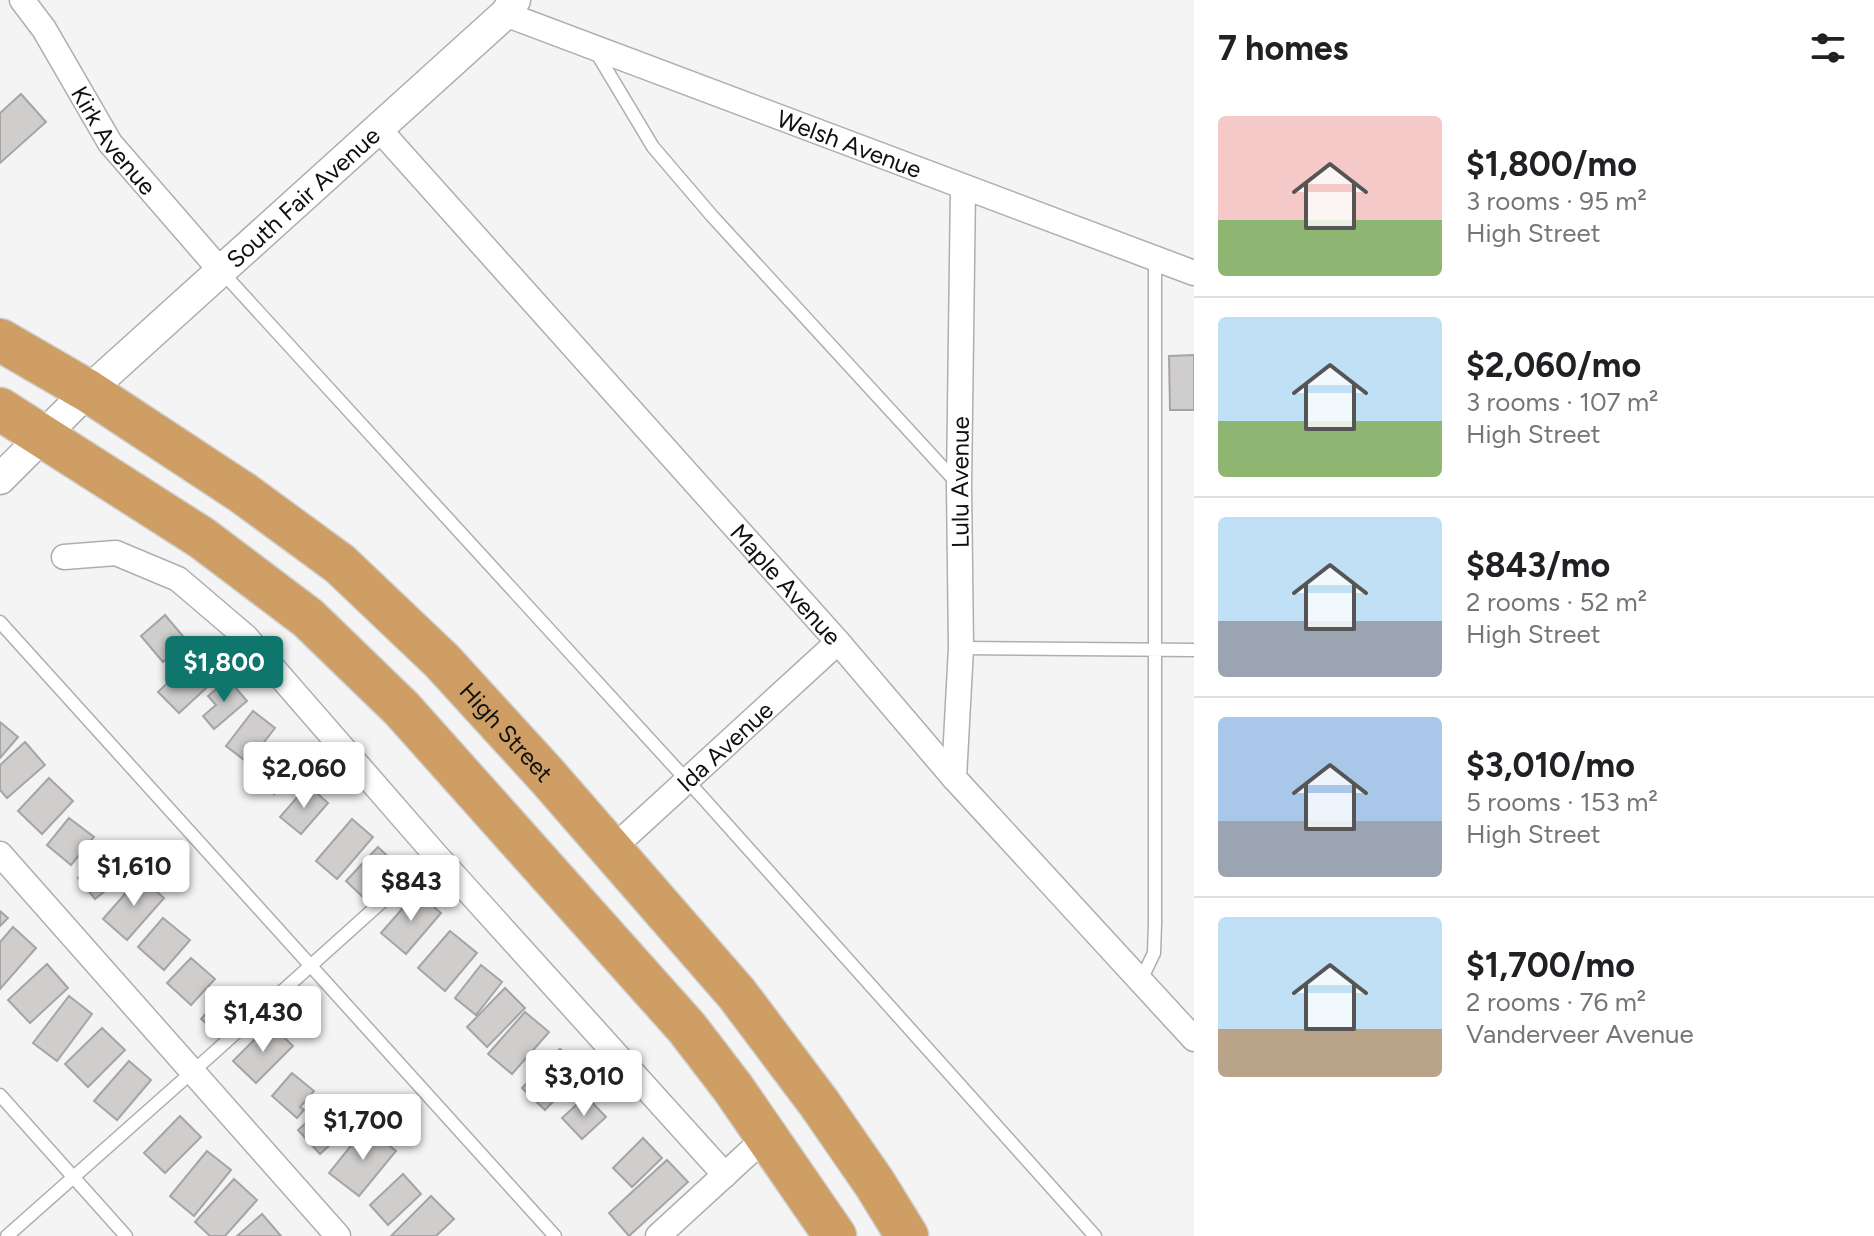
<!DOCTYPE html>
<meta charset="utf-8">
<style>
:root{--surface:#fff;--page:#f2f2f2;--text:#202124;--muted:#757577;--line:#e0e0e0;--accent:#0f766e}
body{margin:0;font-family:Figtree,sans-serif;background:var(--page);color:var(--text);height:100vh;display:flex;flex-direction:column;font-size:30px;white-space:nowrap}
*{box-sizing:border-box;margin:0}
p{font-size:26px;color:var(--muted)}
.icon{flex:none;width:44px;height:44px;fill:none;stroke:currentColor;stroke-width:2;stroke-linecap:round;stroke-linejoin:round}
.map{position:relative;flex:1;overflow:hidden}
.panel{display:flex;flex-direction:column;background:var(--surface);width:680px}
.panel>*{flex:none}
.price{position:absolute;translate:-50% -68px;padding:0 18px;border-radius:8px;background:#fff;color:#222;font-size:26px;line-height:52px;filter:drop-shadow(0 2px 4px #0008)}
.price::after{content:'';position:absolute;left:50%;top:48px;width:24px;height:18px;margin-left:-12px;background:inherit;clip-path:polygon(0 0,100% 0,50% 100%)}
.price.active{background:var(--accent);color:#fff}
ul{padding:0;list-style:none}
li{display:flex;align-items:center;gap:24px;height:200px;padding:0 24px}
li+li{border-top:2px solid var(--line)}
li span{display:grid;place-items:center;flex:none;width:224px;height:160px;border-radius:8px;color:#555}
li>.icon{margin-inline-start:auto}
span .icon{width:96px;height:96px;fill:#fffc;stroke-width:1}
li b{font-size:34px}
h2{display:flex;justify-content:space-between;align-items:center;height:96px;padding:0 24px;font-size:34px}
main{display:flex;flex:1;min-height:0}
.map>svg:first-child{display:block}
.building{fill:#cfcecd;stroke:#a6a4a4;stroke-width:2}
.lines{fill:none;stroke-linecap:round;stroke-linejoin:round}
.service-casing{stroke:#aeaeaf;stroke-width:15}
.minor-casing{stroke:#aeaeaf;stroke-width:27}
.tertiary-casing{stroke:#aeaeaf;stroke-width:33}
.trunk-casing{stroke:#cfcfcf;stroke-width:45}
.service{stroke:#fff;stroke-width:12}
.minor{stroke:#fff;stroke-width:24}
.tertiary{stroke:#fff;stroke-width:30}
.trunk{stroke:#ce9e64;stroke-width:42}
.labels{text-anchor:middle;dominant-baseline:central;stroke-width:6;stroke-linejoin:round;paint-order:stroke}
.street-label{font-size:24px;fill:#0f1010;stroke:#fff}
</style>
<main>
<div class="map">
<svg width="1194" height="1236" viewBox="0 0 1194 1236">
<rect width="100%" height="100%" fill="#f4f4f5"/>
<!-- building -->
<path class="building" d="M21,94L46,122L0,163V113Z
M1194,355V410H1170L1169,356Z
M165,615L187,641L163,662L141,636Z
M195,657L216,679L179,713L158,692Z
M228,679L247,701L214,729L203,716L216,705L208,696Z
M253,711L275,728L248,763L226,746Z
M0,722L18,737L0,758Z
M25,742L45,765L7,798L0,790V765Z
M287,747L305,765L274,794L257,774Z
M49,778L73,801L42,834L18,811Z
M308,785L328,803L301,834L280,817Z
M69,818L94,837L71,865L47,845Z
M352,819L373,837L337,879L316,861Z
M378,847L398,866L366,900L346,881Z
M104,856L121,878L95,899L78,878Z
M140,877L164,898L127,940L103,919Z
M417,892L441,913L406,954L381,933Z
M0,911L8,918L0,926Z
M163,918L190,940L164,970L138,947Z
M13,927L36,948L0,989V942Z
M450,931L477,953L445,991L418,968Z
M191,958L215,979L191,1005L167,983Z
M47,964L68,988L30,1023L8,1000Z
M481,965L502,982L476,1015L455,998Z
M505,988L525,1008L487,1047L467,1027Z
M227,990L248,1009L223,1038L201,1019Z
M69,996L92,1014L57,1061L33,1043Z
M525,1012L549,1032L512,1074L488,1054Z
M270,1024L293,1046L256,1083L233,1061Z
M102,1028L125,1050L88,1087L65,1064Z
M560,1049L583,1070L545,1110L522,1088Z
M129,1061L151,1080L117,1120L94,1101Z
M292,1073L314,1091L300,1107L304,1110L297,1118L272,1096Z
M586,1096L606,1117L582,1139L562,1118Z
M335,1097L356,1121L320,1154L298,1130Z
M180,1116L201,1137L165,1173L144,1153Z
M366,1127L396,1151L359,1196L329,1173Z
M643,1138L662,1158L632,1187L613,1168Z
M207,1151L231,1170L194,1216L170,1196Z
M667,1160L688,1182L629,1236L609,1213Z
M403,1174L421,1194L388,1225L370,1205Z
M234,1179L257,1200L225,1236H210L195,1222Z
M431,1196L454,1219L436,1236H391Z
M262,1214L281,1236H237Z"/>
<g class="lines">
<defs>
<path id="service" d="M596,52L653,147L712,216L958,484
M222,272L703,798L1095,1236
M0,622L555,1236
M961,648L1194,650
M1141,980L1154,953L1155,923V259
M0,1095L126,1236
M7,1236L209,1057L435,854"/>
<g id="minor">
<path id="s1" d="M22,0L44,29L110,143L221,271"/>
<path id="s2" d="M505,14L1194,273"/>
<path id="s3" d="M378,128L838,642L954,778L1194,1039"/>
<path d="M64,557L116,553L178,579L246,637L435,854L725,1175"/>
<path id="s4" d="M954,778L961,648L959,485L963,187"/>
<path id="s5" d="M611,850L838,642"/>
<path d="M0,854L338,1236"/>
<path d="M658,1236L766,1137"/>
</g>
<g id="tertiary">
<path id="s6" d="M0,479L88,391L505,14L515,0"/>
</g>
<g id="trunk">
<path id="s7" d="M0,340L88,391L243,493L340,564L442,661L548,777L737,994L819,1103L875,1184L907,1236"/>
<path d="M0,409L202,538L308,618L402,709L687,1028L733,1088L835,1236"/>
</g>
</defs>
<!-- service casing -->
<use href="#service" class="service-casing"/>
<!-- minor casing -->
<use href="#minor" class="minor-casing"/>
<!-- tertiary casing -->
<use href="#tertiary" class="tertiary-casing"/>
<!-- trunk casing -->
<use href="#trunk" class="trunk-casing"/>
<!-- service -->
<use href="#service" class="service"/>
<!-- minor -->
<use href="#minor" class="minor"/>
<!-- tertiary -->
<use href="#tertiary" class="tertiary"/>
<!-- trunk -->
<use href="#trunk" class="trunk"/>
</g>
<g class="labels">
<!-- street labels -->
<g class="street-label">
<text stroke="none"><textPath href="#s1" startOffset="168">Kirk Avenue</textPath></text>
<text stroke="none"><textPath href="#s2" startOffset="368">Welsh Avenue</textPath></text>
<text stroke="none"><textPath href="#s6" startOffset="414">South Fair Avenue</textPath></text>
<text stroke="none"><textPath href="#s4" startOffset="296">Lulu Avenue</textPath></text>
<text stroke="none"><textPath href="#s3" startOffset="612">Maple Avenue</textPath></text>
<text stroke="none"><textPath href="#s7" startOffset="644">High Street</textPath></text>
<text stroke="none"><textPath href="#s5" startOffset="154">Ida Avenue</textPath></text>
</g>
</g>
</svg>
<b class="price active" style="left:224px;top:704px">$1,800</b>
<b class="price" style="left:304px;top:810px">$2,060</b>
<b class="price" style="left:134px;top:908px">$1,610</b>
<b class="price" style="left:411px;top:923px">$843</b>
<b class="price" style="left:263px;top:1054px">$1,430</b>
<b class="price" style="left:584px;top:1118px">$3,010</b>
<b class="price" style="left:363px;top:1162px">$1,700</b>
</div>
<section class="panel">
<h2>7 homes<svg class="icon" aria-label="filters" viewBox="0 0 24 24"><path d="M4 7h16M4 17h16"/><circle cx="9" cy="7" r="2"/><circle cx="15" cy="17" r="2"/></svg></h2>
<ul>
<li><span style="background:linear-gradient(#f6c9c9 65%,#8fb573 0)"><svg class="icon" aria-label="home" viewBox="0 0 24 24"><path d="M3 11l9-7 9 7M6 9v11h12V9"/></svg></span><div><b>$1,800/mo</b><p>3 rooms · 95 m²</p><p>High Street</p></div></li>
<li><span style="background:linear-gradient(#bfe0f5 65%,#8fb573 0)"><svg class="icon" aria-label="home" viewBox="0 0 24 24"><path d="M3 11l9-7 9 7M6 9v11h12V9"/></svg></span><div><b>$2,060/mo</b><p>3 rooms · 107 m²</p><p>High Street</p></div></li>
<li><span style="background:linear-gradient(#bfe0f5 65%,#9aa5b1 0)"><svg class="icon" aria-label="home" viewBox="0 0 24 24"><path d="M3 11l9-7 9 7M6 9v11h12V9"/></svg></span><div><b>$843/mo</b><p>2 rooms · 52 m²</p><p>High Street</p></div></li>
<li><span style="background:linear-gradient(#a9c7e8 65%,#9aa5b1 0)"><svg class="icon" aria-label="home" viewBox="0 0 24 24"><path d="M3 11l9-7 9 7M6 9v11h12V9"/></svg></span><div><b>$3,010/mo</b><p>5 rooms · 153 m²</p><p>High Street</p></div></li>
<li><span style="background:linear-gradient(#bfe0f5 70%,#b9a48a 0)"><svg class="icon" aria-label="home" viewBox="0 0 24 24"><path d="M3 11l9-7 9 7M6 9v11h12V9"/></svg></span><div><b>$1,700/mo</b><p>2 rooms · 76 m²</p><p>Vanderveer Avenue</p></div></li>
</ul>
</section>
</main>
